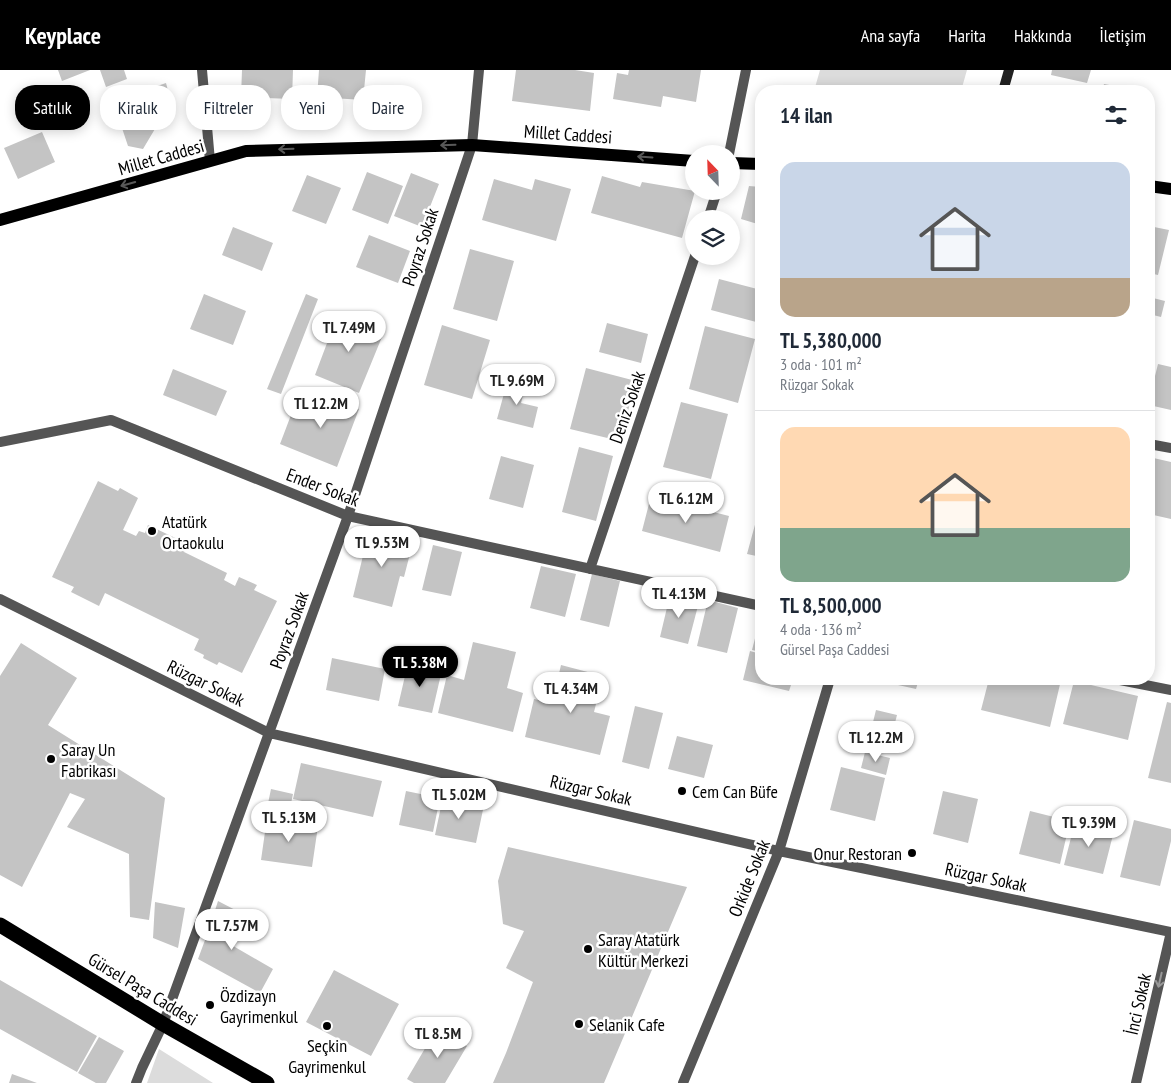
<!DOCTYPE html>
<html lang="tr">
<meta charset="utf-8">
<style>
:root{--surface:#fff;--page:#f2f2f3;--text:#1f2937;--muted:#747a83;--line:#e0e1e3;--accent:#000}
body{margin:0;font-family:"PT Sans Narrow",sans-serif;background:var(--page);color:var(--text);height:100vh;display:flex;flex-direction:column;font-size:19px;white-space:nowrap}
*{box-sizing:border-box;margin:0}
p{font-size:16px;color:var(--muted)}
.icon{flex:none;width:28px;height:28px;fill:none;stroke:currentColor;stroke-width:2;stroke-linecap:round;stroke-linejoin:round}
.map{position:relative;flex:1;overflow:hidden}
.panel{position:absolute;left:755px;top:15px;width:400px;height:600px;display:flex;flex-direction:column;background:var(--surface);border-radius:20px;box-shadow:0 2px 12px #0003}
.panel>*{flex:none}
.banner{position:absolute;left:15px;top:15px;width:475px;height:45px;display:flex;gap:10px}
.needle{width:32px;rotate:337deg}
.tools{position:absolute;left:685px;top:75px;display:grid;gap:10px}
.tools a{display:grid;place-items:center;width:55px;height:55px;border-radius:50%;background:var(--surface);box-shadow:0 2px 12px #0003;font-size:25px}
.price{position:absolute;translate:-50% -42px;padding:0 11px;border-radius:18px;background:#fff;color:#222;font-size:16px;line-height:32px;filter:drop-shadow(0 1px 2px #0008)}
.price::after{content:'';position:absolute;left:50%;top:30px;width:15px;height:11px;margin-left:-8px;background:inherit;clip-path:polygon(0 0,100% 0,50% 100%)}
.price.active{background:var(--accent);color:#fff}
ul{padding:0;list-style:none}
li{display:grid;align-content:center;gap:10px;height:265px;padding:0 25px}
li+li{border-top:1px solid var(--line)}
li span{display:grid;place-items:center;height:155px;border-radius:15px;color:#555}
li>.icon{margin-inline-start:auto}
span .icon{width:90px;height:90px;fill:#fffc;stroke-width:1}
li b{font-size:21px}
h2{display:flex;justify-content:space-between;align-items:center;height:60px;padding:0 25px;font-size:21px}
.chip{padding:0 18px;border-radius:20px;background:var(--surface);box-shadow:0 2px 12px #0003;font-size:18px;line-height:45px}
.chip.active{background:var(--accent);color:#fff}
header{display:flex;align-items:center;gap:30px;box-sizing:border-box;height:70px;padding:0 25px;background:var(--accent);color:#fff}
header strong{font-size:24px}
nav{display:flex;gap:28px;margin-inline-start:auto;font-size:18px}
.map>svg:first-child{display:block}
.green{fill:#dcdcdc}
.building{fill:#c4c4c4}
.lines{fill:none;stroke-linecap:round;stroke-linejoin:round}
.street{stroke:#555;stroke-width:10}
.secondary{stroke:#222;stroke-width:10}
.primary{stroke:#000;stroke-width:12}
.highway{stroke:#000;stroke-width:15}
.oneway{stroke:#595959}
.oneway2{stroke:#999}
.poi-dot{fill:#000;stroke:#fff;stroke-width:2}
.labels{text-anchor:middle;dominant-baseline:central;stroke-width:5;stroke-linejoin:round;paint-order:stroke}
.street-label{font-size:18px;fill:#000;stroke:#fff}
.poi-label{font-size:18px;fill:#000;stroke:#fff;text-anchor:start}
</style>
<header>
<strong>Keyplace</strong>
<nav><a>Ana sayfa</a><a>Harita</a><a>Hakkında</a><a>İletişim</a></nav>
</header>
<div class="map">
<svg width="1171" height="1013" viewBox="0 0 1171 1013">
<rect width="100%" height="100%" fill="#fff"/>
<!-- green -->
<path class="green" d="M820,0H967L961,21H814Z
M159,979L213,1013H147Z"/>
<!-- building -->
<path class="building" d="M58,0H90L62,11Z
M100,0H124L127,9L106,17Z
M242,0H293L292,29L241,27Z
M319,0H366L363,30L317,27Z
M516,0H575L594,3L590,41L512,31Z
M629,0H701L696,32L663,26L661,37L613,29L617,3L628,5Z
M1052,0H1091L1087,13L1051,5Z
M166,13L171,32L143,79L128,76L113,31Z
M1104,14L1136,20V21H1102Z
M42,62L55,92L18,109L4,78Z
M367,102L403,116L388,154L352,140Z
M411,103L439,114L422,157L394,146Z
M307,105L341,118L326,154L292,141Z
M602,106L640,117L642,112L695,121L682,168L591,143Z
M494,109L532,120L535,109L571,119L556,171L482,150Z
M749,116L761,117V155L741,149Z
M1149,156L1169,160L1158,205L1149,203Z
M233,157L273,173L262,201L222,185Z
M369,165L410,181L398,213L356,197Z
M470,179L514,191L497,251L453,239Z
M719,209L761,220V249L760,253L711,240Z
M204,224L246,241L233,275L190,259Z
M306,224L318,229L281,324L267,319Z
M1149,227L1165,231L1161,247L1149,244Z
M338,244L384,262L359,323L315,305Z
M607,253L648,264L641,293L599,282Z
M442,255L490,270L472,329L424,315Z
M705,256L755,269L738,333L689,319Z
M1158,294L1171,297V340L1149,335V330Z
M586,298L636,311L620,371L570,359Z
M173,299L227,321L216,346L163,325Z
M508,309L526,314L521,333L538,337L533,358L497,349Z
M313,321L359,339L337,397L280,374L291,345L301,349Z
M681,332L728,344L711,409L663,397Z
M579,377L613,386L596,451L562,442Z
M501,386L534,395L523,438L489,429Z
M1149,387L1171,392V449L1149,444Z
M98,411L118,421L120,418L138,428L123,460L136,466L139,461L145,463L148,455L188,474L184,482L227,503L224,510L235,516L239,507L257,515L254,520L277,531L242,603L219,592L217,595L203,588L204,585L194,580L199,569L105,523L99,536L71,522L74,517L52,507Z
M651,426L729,446L720,482L642,461Z
M756,451L761,453V487L747,484Z
M369,461L413,472L404,507L400,506L392,537L353,527Z
M433,475L462,482L451,526L422,520Z
M541,496L576,504L565,547L530,538Z
M592,504L620,511L609,557L580,550Z
M670,525L699,532L688,574L660,567Z
M708,530L738,538L727,583L697,576Z
M761,545V582L752,580Z
M473,572L516,582L507,618L523,623L513,662L438,643L447,605L464,610Z
M21,573L77,608L48,655L165,728L149,850L130,847L129,784L67,757L85,729L70,723L22,817L0,805V606Z
M750,581L761,584V609H793L789,621L743,610Z
M332,588L385,599L379,631L326,620Z
M408,593L442,600L432,643L398,636Z
M561,595L603,606L594,642L610,646L600,685L525,667L534,629L552,633Z
M880,609H919L916,619L880,611Z
M989,609H1055L1061,610L1050,657L981,640Z
M1074,611L1138,626L1128,670L1063,654Z
M1167,632L1171,633V713L1148,708Z
M635,636L663,643L649,699L622,692Z
M876,640L897,645L893,661L872,656Z
M677,666L713,675L704,708L668,699Z
M865,682L890,688L886,705L861,698Z
M301,693L382,711L373,747L293,729Z
M841,697L885,708L875,751L830,740Z
M271,719L293,724L288,748L266,743Z
M406,721L440,728L433,762L399,755Z
M943,721L978,729L968,773L933,764Z
M443,727L484,735L476,773L435,765Z
M1030,741L1070,751L1060,794L1019,784Z
M267,748L318,756L312,797L261,790Z
M1134,750L1171,759V771L1160,816L1120,807Z
M1075,752L1114,761L1103,804L1064,795Z
M508,777L687,817L604,1013H493L506,983L533,912L506,898L524,861L503,854L498,811Z
M218,831L243,844L228,873L273,899L260,923L198,889L208,862Z
M155,832L185,838L178,878L153,868Z
M334,900L399,934L371,986L306,952Z
M0,910L97,966L77,1002L0,959Z
M437,958L467,976L445,1013H414L407,1009Z
M99,967L124,981L106,1013H96L78,1003Z
M12,1004L37,1013H9Z"/>
<g class="lines">
<!-- street -->
<path class="street" d="M202,0L210,91
M729,84L746,0
M708,149L717,121
M0,372L111,350L348,446L761,536
M1149,374L1171,378
M590,499L695,186
M0,529L269,663L779,781L1171,862
M1115,609L1171,620
M136,1013L142,998L163,954L348,446L472,75L479,0
M683,1013L779,781L830,609
M1136,1013L1171,862"/>
<!-- secondary -->
<path class="secondary" d="M1003,21L1009,0"/>
<!-- primary -->
<path class="primary" d="M731,93L761,94
M1149,116L1171,119
M0,150L246,81L472,75L694,91"/>
<!-- highway -->
<path class="highway" d="M0,855L163,954L267,1013"/>
</g>
<!-- one-way arrows -->
<defs><path id="oneway-shaft" d="M-6 0H5M1.5-3L5.5 0L1.5 3" fill="none" stroke-width="1.6" stroke-linecap="round" stroke-linejoin="round" transform="scale(1.25)"/></defs>
<g class="oneway">
<use href="#oneway-shaft" transform="translate(448 75) rotate(178)"/>
<use href="#oneway-shaft" transform="translate(286 79) rotate(178)"/>
<use href="#oneway-shaft" transform="translate(645 87) rotate(-176)"/>
<use href="#oneway-shaft" transform="translate(128 114) rotate(164)"/>
</g>
<use class="oneway2" href="#oneway-shaft" transform="translate(1160 910) rotate(103)"/>
<!-- markers -->
<g class="poi-dot">
<circle cx="152" cy="461" r="5"/>
<circle cx="51" cy="689" r="5"/>
<circle cx="682" cy="721" r="5"/>
<circle cx="912" cy="783" r="5"/>
<circle cx="588" cy="879" r="5"/>
<circle cx="210" cy="935" r="5"/>
<circle cx="579" cy="954" r="5"/>
<circle cx="327" cy="956" r="5"/>
</g>
<g class="labels">
<!-- street labels -->
<g class="street-label">
<text transform="translate(568 64) rotate(4)">Millet Caddesi</text>
<text transform="translate(161 87) rotate(-16)">Millet Caddesi</text>
<text transform="translate(420 177) rotate(-72)">Poyraz Sokak</text>
<text transform="translate(627 337) rotate(-71)">Deniz Sokak</text>
<text transform="translate(323 417) rotate(21)">Ender Sokak</text>
<text transform="translate(289 560) rotate(-70)">Poyraz Sokak</text>
<text transform="translate(206 613) rotate(26)">Rüzgar Sokak</text>
<text transform="translate(591 720) rotate(13)">Rüzgar Sokak</text>
<text transform="translate(986 807) rotate(12)">Rüzgar Sokak</text>
<text transform="translate(749 808) rotate(-68)">Orkide Sokak</text>
<text transform="translate(143 919) rotate(31)">Gürsel Paşa Caddesi</text>
<text transform="translate(1138 934) rotate(-77)">İnci Sokak</text>
</g>
<!-- poi labels -->
<g class="poi-label">
<text x="162" y="451">Atatürk<tspan x="162" dy="21">Ortaokulu</tspan></text>
<text x="61" y="679">Saray Un<tspan x="61" dy="21">Fabrikası</tspan></text>
<text x="692" y="721">Cem Can Büfe</text>
<text x="902" y="783" text-anchor="end">Onur Restoran</text>
<text x="598" y="869">Saray Atatürk<tspan x="598" dy="21">Kültür Merkezi</tspan></text>
<text x="220" y="925">Özdizayn<tspan x="220" dy="21">Gayrimenkul</tspan></text>
<text x="589" y="954">Selanik Cafe</text>
<text x="327" y="975" text-anchor="middle">Seçkin<tspan x="327" dy="21">Gayrimenkul</tspan></text>
</g>
</g>
</svg>
<div class="tools">
<a><svg class="needle" viewBox="-14 -14 28 28"><path d="M0-13l5 13h-10z" fill="#e53935"/><path d="M0 13l5-13h-10z" fill="#747a83"/></svg></a>
<a><svg class="icon" aria-label="layers" viewBox="0 0 24 24"><path d="M12 4l9 5-9 5-9-5zM3 14l9 5 9-5"/></svg></a>
</div>
<b class="price" style="left:349px;top:283px">TL 7.49M</b>
<b class="price" style="left:517px;top:336px">TL 9.69M</b>
<b class="price" style="left:321px;top:359px">TL 12.2M</b>
<b class="price" style="left:686px;top:454px">TL 6.12M</b>
<b class="price" style="left:382px;top:498px">TL 9.53M</b>
<b class="price" style="left:679px;top:549px">TL 4.13M</b>
<b class="price active" style="left:420px;top:618px">TL 5.38M</b>
<b class="price" style="left:571px;top:644px">TL 4.34M</b>
<b class="price" style="left:876px;top:693px">TL 12.2M</b>
<b class="price" style="left:459px;top:750px">TL 5.02M</b>
<b class="price" style="left:289px;top:773px">TL 5.13M</b>
<b class="price" style="left:1089px;top:778px">TL 9.39M</b>
<b class="price" style="left:232px;top:881px">TL 7.57M</b>
<b class="price" style="left:438px;top:989px">TL 8.5M</b>
<div class="banner">
<a class="chip active">Satılık</a>
<a class="chip">Kiralık</a>
<a class="chip">Filtreler</a>
<a class="chip">Yeni</a>
<a class="chip">Daire</a>
</div>
<section class="panel">
<h2>14 ilan<svg class="icon" aria-label="filters" viewBox="0 0 24 24"><path d="M4 7h16M4 17h16"/><circle cx="9" cy="7" r="2"/><circle cx="15" cy="17" r="2"/></svg></h2>
<ul>
<li><span style="background:linear-gradient(#c9d6e8 75%,#b9a48a 0)"><svg class="icon" aria-label="home" viewBox="0 0 24 24"><path d="M3 11l9-7 9 7M6 9v11h12V9"/></svg></span><div><b>TL 5,380,000</b><p>3 oda · 101 m²</p><p>Rüzgar Sokak</p></div></li>
<li><span style="background:linear-gradient(#ffd9b3 65%,#7fa58c 0)"><svg class="icon" aria-label="home" viewBox="0 0 24 24"><path d="M3 11l9-7 9 7M6 9v11h12V9"/></svg></span><div><b>TL 8,500,000</b><p>4 oda · 136 m²</p><p>Gürsel Paşa Caddesi</p></div></li>
</ul>
</section>
</div>
